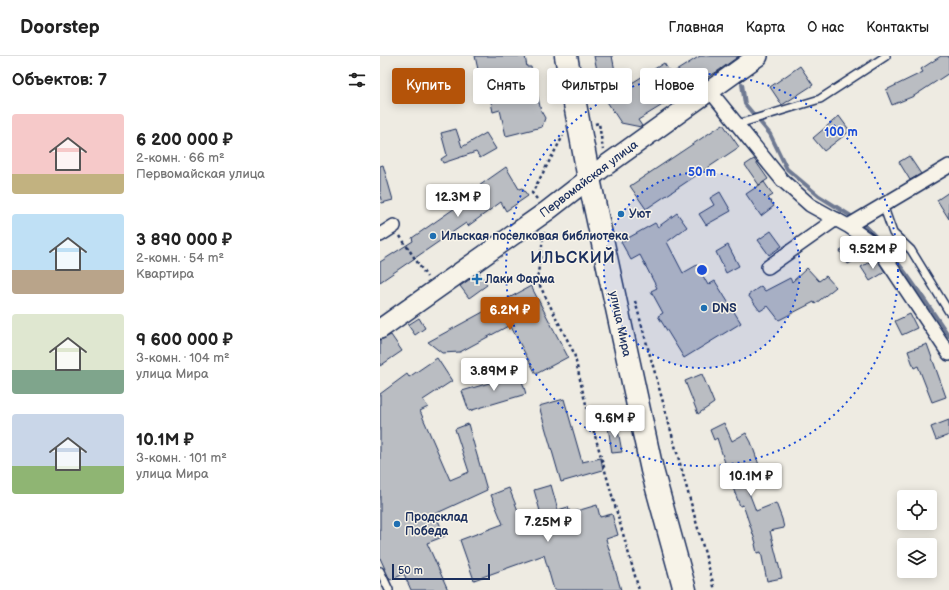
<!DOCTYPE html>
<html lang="ru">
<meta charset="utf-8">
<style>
:root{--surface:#fff;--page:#f6f6f6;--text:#222;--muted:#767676;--line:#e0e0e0;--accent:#b45309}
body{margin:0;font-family:"Balsamiq Sans",sans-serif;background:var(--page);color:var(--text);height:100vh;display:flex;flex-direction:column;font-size:15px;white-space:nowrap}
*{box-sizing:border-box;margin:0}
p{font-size:13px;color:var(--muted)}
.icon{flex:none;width:22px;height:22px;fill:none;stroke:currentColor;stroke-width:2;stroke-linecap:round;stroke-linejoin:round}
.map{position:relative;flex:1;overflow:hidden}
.sheet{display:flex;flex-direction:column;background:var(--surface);width:380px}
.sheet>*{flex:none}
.hud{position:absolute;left:12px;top:12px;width:380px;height:36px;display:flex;gap:8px}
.tools{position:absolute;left:517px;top:434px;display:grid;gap:8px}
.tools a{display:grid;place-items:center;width:40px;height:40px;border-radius:4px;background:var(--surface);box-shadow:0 2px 10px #0003;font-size:20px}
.scale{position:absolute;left:12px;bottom:10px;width:98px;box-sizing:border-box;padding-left:4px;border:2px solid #1b2f5e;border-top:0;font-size:11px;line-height:14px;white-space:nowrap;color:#1b2f5e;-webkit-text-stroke:3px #f7f3e8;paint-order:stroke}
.price{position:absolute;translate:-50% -34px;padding:0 9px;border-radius:4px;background:#fff;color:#222;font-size:13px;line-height:26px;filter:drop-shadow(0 1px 2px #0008)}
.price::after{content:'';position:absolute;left:50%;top:24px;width:12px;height:9px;margin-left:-6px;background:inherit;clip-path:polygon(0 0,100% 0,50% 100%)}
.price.current{background:var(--accent);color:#fff}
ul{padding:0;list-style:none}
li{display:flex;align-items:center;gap:12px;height:100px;padding:0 12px}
li span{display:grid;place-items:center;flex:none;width:112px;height:80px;border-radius:4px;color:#555}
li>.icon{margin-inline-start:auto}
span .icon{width:48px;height:48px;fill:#fffc;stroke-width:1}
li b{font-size:17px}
h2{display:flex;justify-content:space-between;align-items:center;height:48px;padding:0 12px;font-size:17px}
.pill{padding:0 14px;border-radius:4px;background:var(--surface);box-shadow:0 2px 10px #0003;font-size:14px;line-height:36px}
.pill.current{background:var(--accent);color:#fff}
header{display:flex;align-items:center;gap:24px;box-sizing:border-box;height:56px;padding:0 20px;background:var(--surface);border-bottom:1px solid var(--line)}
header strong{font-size:19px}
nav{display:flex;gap:22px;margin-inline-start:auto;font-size:14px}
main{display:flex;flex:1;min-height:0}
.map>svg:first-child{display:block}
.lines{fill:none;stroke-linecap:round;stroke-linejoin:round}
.stream{stroke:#6e7992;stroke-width:4}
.building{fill:#babdc2;stroke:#1b2f5e}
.lane-casing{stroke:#1b2f5e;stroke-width:10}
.street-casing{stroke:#1b2f5e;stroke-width:16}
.secondary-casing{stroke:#1b2f5e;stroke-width:22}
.highway-casing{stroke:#1b2f5e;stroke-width:25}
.path{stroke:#1b2f5e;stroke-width:2.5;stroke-dasharray:3 3;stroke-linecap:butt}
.lane{stroke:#f7f3e8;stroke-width:7}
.street{stroke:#f7f3e8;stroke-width:13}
.secondary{stroke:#f7f3e8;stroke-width:19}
.highway{stroke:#f7f3e8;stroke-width:22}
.ring{fill:none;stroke:#1d4ed8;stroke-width:2;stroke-dasharray:2 4}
.poi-dot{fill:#1f6fb2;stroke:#f7f3e8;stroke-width:1.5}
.labels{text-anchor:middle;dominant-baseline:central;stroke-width:3;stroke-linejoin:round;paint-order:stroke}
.street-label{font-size:12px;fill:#1b2f5e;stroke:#f7f3e8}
.poi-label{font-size:12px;font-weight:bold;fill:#1b2f5e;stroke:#f7f3e8;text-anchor:start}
.district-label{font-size:16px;font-weight:bold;letter-spacing:1px;fill:#1b2f5e;stroke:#f7f3e8}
.centre{fill:#1d4ed8;stroke:#f7f3e8;stroke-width:2}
.ring-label{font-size:12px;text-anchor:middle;font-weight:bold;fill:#1d4ed8;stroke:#f7f3e8;stroke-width:3;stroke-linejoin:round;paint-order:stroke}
</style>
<header>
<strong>Doorstep</strong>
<nav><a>Главная</a><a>Карта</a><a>О нас</a><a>Контакты</a></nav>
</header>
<main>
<section class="sheet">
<h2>Объектов: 7<svg class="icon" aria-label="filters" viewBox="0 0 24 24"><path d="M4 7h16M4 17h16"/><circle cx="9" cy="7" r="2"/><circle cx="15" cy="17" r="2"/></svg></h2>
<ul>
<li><span style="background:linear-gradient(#f6c9c9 75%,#c2b280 0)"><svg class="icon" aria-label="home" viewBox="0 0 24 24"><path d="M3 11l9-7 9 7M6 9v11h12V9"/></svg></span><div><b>6 200 000 ₽</b><p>2-комн. · 66 m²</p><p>Первомайская улица</p></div></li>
<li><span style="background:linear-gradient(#bfe0f5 70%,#b9a48a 0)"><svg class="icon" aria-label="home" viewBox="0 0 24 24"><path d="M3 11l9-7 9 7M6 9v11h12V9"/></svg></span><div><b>3 890 000 ₽</b><p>2-комн. · 54 m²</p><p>Квартира</p></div></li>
<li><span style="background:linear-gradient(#dfe7d0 70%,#7fa58c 0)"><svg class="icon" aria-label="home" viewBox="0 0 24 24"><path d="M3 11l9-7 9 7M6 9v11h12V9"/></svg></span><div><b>9 600 000 ₽</b><p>3-комн. · 104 m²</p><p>улица Мира</p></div></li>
<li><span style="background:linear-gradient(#c9d6e8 65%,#8fb573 0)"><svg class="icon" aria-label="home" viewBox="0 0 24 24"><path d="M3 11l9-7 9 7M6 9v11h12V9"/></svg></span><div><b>10.1M ₽</b><p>3-комн. · 101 m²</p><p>улица Мира</p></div></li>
</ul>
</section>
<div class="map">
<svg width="569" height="534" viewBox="0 0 569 534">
<rect width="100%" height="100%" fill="#eeebe2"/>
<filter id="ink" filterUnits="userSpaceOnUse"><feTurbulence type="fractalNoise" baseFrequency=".025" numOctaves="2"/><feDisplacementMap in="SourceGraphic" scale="8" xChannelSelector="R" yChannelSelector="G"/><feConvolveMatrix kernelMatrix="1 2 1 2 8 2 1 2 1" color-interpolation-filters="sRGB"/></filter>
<g filter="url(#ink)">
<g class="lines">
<!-- stream -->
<path class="stream" d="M362,28L365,48L390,78L407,113L439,140L471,160
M482,167C518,201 541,239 569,280"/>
</g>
<!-- building -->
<path class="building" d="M95,0H145L147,11H151L161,55L165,62L162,71L126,80L120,54L113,56L105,17L99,18Z
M214,0H232L239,35L284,7L291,18L320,0H359L338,15L258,64L262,70L261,71L241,67L222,38Z
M561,0H569V17L534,40L512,49L506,34L543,16L541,13Z
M420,10L433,29L402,49L390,31Z
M459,60L470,75L444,95L433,82Z
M343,68L359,91L266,153L250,130Z
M76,73L82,91L106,77L116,93L100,102L96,96L63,107L61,103L67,99L61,77Z
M529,100L541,118L530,124L519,106Z
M374,103L388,123L379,129L365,109Z
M3,109L13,144L2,147L0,140V110Z
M126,111L139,133L142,132L148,140L126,155L121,146L88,170L86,167L0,226V206L33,185L32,182L75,152L71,146L94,129L96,132Z
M384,126L393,139L388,142L394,150L381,160L366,138Z
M340,136L351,155L326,169L319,158L334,149L330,142Z
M569,136V163L557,144Z
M297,157L307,171L287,186L303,217L317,209L328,229L335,225L361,267L304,302L278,260L283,257L271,235L277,232L260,199L251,204L241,186L275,167L278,171Z
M391,175L402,190L389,199L378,184Z
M475,186L483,200L468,208L460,195Z
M348,189L359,210L346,217L336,196Z
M496,202L505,216L490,225L481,211Z
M427,212L439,225L446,220L456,231L435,248L434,246L399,264L388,250L380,255L368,239L381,230L385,235L410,222L412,226Z
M99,217L107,229L89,242L80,230Z
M151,230L188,301L156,318L130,269L80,296L62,297L48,286Z
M530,258L537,272L522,279L515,265Z
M39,262L45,272L35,279L28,269Z
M11,279L22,295L0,310V284Z
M547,288L566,341L552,346L538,310L534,312L528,295Z
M57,302L72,325L43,344L48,351L40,355L70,424L89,416L75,373L88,368L107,434L55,458L65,480L47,487L68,534H31L24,518L10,524L0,502V338L27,318L29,321Z
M140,318L146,338L89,355L82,335Z
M322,318L334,347L318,358L305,325Z
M184,343L202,406L221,402L223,414L181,426L159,350Z
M569,364V379L556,384L551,371Z
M344,367L352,385L366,377L371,386L379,409L361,416L376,455L396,447L402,463L404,472L390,475L402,522L387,525L381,496L377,497L375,488L376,487L363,449L360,450L353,432L357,430L347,413L337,382L334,384L330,374Z
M237,369L242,396L232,397L228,371Z
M171,429L178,454L188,451L190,457L217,449L220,461L232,458L238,479L226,483L241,534H174L164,499L94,524L80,484L123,468L111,439L129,432L141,462L160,455L154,434Z"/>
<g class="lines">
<defs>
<path id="lane" d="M358,68L440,43L506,0
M503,149L513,177L531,194L569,256
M0,515L9,534"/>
<path id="street" d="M330,35L402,124L430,149L468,170L497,190L569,298
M468,170L569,110
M0,179L14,170
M388,211L456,163"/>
<path id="secondary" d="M0,273L167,155L225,110L378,0"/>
<path id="highway" d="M186,0L209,123L272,414L305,534"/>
</defs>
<!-- lane casing -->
<use href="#lane" class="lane-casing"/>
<!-- street casing -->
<use href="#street" class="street-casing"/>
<!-- secondary casing -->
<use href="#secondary" class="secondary-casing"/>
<!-- highway casing -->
<use href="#highway" class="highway-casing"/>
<!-- path -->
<path class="path" d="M215,68L219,67L223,94
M157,143L152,137L183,80
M164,176L157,224L194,297L204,341L259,534
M20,180L47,221
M255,245L335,534"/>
<!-- lane -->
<use href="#lane" class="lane"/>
<!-- street -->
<use href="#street" class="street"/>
<!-- secondary -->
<use href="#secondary" class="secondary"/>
<!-- highway -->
<use href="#highway" class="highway"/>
</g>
</g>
<!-- distance rings -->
<circle cx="322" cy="214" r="98" fill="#1d4ed8" fill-opacity=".12"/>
<g class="ring">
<circle cx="322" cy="214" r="98"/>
<circle cx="322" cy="214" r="196"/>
</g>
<!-- markers -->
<g class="poi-dot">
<circle cx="241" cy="158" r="4"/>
<circle cx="53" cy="180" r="4"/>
<path d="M95 217h4v4h4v4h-4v4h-4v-4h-4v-4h4z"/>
<circle cx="324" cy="252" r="4"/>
<circle cx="17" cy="468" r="4"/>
</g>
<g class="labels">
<!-- street labels -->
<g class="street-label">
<text transform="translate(209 123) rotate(-37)">Первомайская улица</text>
<text transform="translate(240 268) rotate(78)">улица Мира</text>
</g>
<!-- poi labels -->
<g class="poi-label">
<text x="249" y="158">Уют</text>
<text x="61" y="180">Ильская поселковая библиотека</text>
<text x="105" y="223">Лаки Фарма</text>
<text x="332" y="252">DNS</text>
<text x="25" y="461">Продсклад<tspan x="25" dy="14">Победа</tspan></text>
</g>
<!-- district labels -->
<g class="district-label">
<text x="193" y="202">ИЛЬСКИЙ</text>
</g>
</g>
<circle cx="322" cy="214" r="6" class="centre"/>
<g class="ring-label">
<text x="461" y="80">100 m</text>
<text x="322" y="120">50 m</text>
</g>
</svg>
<div class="tools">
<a><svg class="icon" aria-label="locate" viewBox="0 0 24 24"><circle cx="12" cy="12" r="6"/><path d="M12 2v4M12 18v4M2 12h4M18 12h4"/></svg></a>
<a><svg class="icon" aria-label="layers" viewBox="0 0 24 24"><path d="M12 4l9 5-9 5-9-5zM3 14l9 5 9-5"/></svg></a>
</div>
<div class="scale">50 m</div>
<b class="price" style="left:78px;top:162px">12.3M ₽</b>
<b class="price" style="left:493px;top:214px">9.52M ₽</b>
<b class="price current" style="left:130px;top:275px">6.2M ₽</b>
<b class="price" style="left:114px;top:336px">3.89M ₽</b>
<b class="price" style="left:235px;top:383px">9.6M ₽</b>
<b class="price" style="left:371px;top:441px">10.1M ₽</b>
<b class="price" style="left:168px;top:487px">7.25M ₽</b>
<div class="hud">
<a class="pill current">Купить</a>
<a class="pill">Снять</a>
<a class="pill">Фильтры</a>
<a class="pill">Новое</a>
</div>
</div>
</main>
